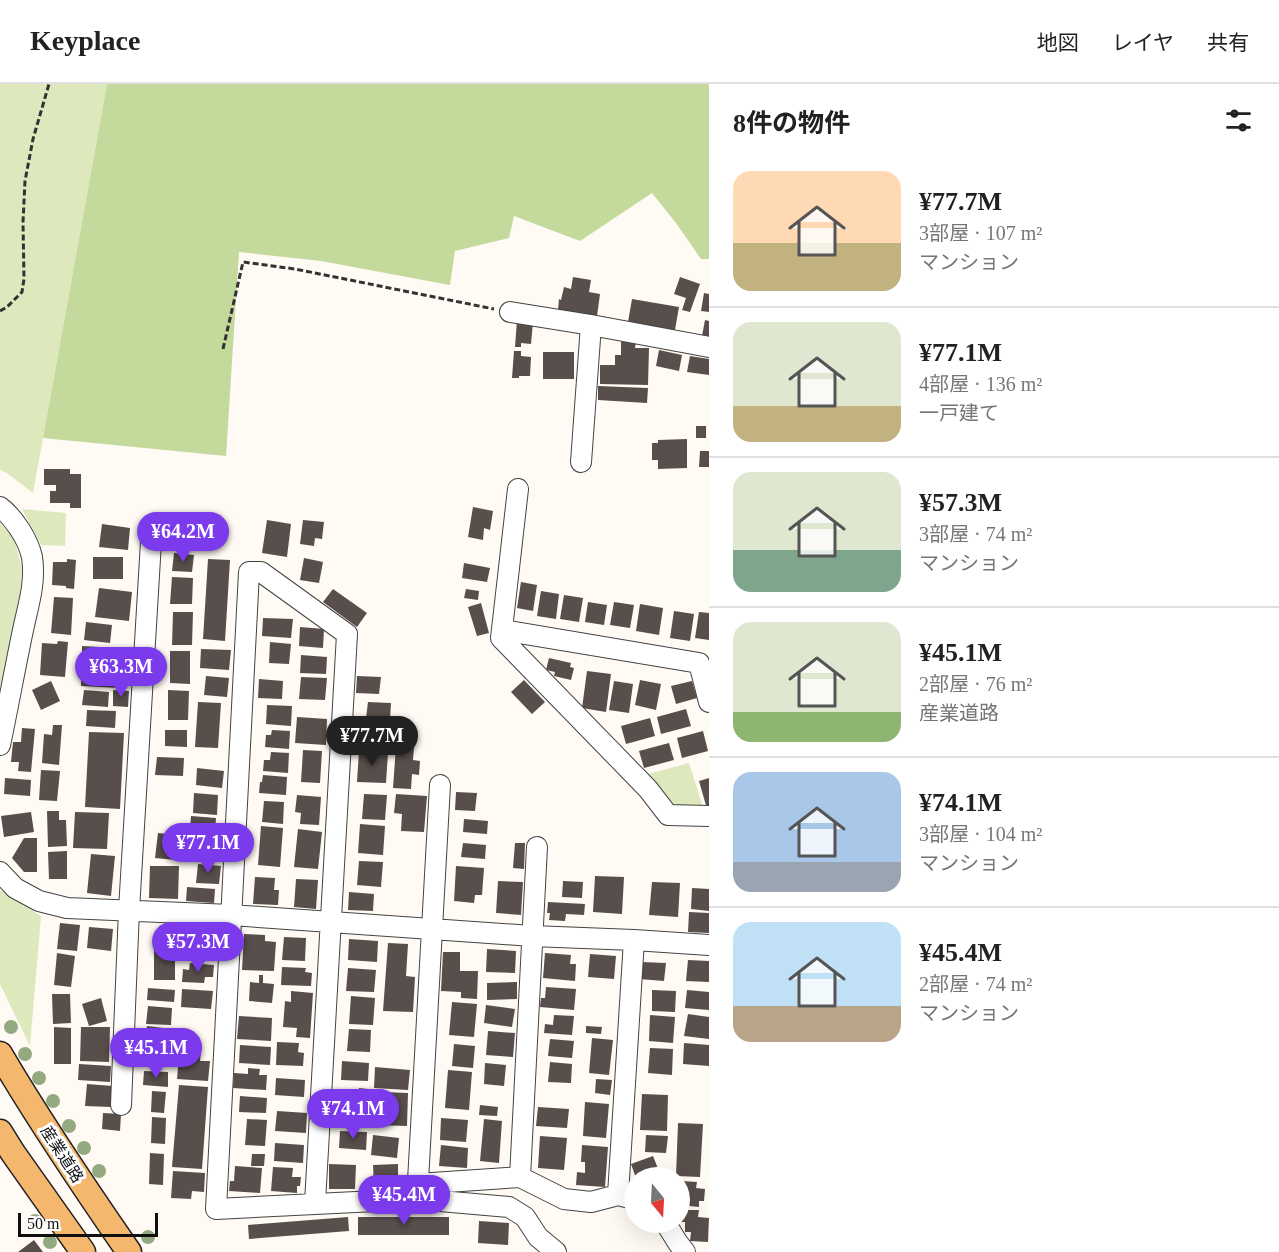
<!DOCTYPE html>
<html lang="ja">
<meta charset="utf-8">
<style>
:root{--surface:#fff;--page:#f2f2f2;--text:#222;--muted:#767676;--line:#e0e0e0;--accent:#7c3aed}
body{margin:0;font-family:"Times New Roman","Noto Sans JP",serif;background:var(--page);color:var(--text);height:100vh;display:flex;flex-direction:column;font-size:22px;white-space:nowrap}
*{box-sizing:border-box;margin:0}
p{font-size:20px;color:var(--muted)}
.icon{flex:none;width:33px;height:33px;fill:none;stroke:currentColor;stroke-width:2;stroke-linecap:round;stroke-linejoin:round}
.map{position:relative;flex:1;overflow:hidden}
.details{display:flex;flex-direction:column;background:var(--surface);width:570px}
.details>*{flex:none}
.needle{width:39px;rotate:162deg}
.controls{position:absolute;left:624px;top:1083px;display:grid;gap:12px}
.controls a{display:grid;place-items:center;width:66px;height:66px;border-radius:50%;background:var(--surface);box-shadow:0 6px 24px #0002;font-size:30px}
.scale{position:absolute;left:18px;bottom:15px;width:140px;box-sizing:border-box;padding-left:6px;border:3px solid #101010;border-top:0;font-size:16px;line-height:21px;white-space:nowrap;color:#101010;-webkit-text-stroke:4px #fff;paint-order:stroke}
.price{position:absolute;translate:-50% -51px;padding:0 14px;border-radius:21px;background:var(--accent);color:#fff;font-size:20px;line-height:39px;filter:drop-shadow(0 2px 3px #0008)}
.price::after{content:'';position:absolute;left:50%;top:36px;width:18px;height:14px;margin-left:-9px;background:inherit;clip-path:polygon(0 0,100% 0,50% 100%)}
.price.on{background:#222;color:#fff}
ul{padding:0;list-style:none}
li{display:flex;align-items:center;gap:18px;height:150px;padding:0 24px}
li+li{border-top:2px solid var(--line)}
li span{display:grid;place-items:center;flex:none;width:168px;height:120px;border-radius:18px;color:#555}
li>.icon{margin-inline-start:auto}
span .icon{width:72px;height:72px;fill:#fffc;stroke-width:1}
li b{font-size:26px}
h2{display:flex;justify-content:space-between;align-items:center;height:72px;padding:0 24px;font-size:26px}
header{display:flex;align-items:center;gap:36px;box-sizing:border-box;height:84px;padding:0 30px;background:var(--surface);border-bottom:2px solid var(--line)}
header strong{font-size:28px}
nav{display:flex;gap:33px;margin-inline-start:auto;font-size:21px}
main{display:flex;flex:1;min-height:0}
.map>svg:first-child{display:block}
.green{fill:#dde9bd}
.forest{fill:#c4d99c}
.building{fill:#584e4c}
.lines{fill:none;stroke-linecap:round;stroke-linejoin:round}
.minor-casing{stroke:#434343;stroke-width:22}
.major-casing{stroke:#212121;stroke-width:27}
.path{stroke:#323232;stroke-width:3;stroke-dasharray:6 3;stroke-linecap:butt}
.minor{stroke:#fff;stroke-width:20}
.major{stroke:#f4b76d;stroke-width:24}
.tree{fill:#95a980}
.labels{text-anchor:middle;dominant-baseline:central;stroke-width:6;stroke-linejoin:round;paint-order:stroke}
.street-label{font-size:16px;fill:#101010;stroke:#fff}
</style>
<header>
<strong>Keyplace</strong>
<nav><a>地図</a><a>レイヤ</a><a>共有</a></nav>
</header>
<main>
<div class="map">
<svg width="709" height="1168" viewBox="0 0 709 1168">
<rect width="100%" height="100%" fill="#fffaf3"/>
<!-- green -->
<path class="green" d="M0,0H107L33,409L7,389L0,386Z
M22,425L66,429L65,462L41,461Z
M0,439L14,453L22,485L20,513L0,604Z
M689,679L704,726L671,723L645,691Z
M0,806L41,832L30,962L0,900Z"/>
<!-- forest -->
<path class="forest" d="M107,0H709V175H701L676,139L652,109L580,157L514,132L509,154L455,167L450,201L321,177L239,168L226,372L43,354Z"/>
<!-- building -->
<path class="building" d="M573,193L591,196L589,208L600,210L597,232L558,226L559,215L561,216L564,203L571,205Z
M680,193L700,200L690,228L682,226L686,214L674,210Z
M704,209L709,210V228L701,227Z
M632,215L679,223L675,246L628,238Z
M517,236L533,238L531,260L521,259V263H515Z
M705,236L709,237V254L702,252Z
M621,258H636L635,264H649L648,301L600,300V281H615V271H621Z
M659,266L682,271L679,287L656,282Z
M514,267H521V272L531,273L530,292H519V294H512Z
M543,268H574V295H543Z
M690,272L709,275V291L687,288Z
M598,302L648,304L647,319L598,316Z
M696,342H706V354H696Z
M687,355V384L658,385V376H652V359H658V356Z
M700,367H709V383H699Z
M44,385H70V390H81V424H70V419H50V407H56V401H44Z
M473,423L493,427L490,446L484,444L483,456L468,453Z
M267,436L291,440L287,473L262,469Z
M303,436L324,438L322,455L315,454L314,462L300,460Z
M102,440L130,444L128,466L99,463Z
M174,469L194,471L192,488L172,487Z
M93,473H123V495H93Z
M304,474L323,478L319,499L300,496Z
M67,475L76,476L74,505L66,504V502L52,501L53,478H67Z
M208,475L230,476L225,557L203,555Z
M464,479L490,484L487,498L462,494Z
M172,493L193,494L192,520H170Z
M521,498L537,501L533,527L517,524Z
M99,504L132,508L129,537L95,533Z
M333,505L367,529L357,543L323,518Z
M466,505L479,507L478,516L464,514Z
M541,507L559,510L556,535L537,532Z
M564,511L583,514L579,538L560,535Z
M54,513L73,514L71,551L51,549Z
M588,518L607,521L604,541L585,538Z
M614,518L634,521L630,544L610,541Z
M481,519L489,549L477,552L468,523Z
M640,520L663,524L659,551L636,547Z
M674,527L694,530L690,557L670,554Z
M173,528H193L192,561H172Z
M699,528L709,529V556L695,554Z
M263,534L293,535L291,554L262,552Z
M86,538L112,541L110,559L84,556Z
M300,543L324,545L323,564L299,562Z
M58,557L68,558L65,593L40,591L42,559L57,560Z
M270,558L291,560L289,580L269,579Z
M82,562L118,564L117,584L82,582Z
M201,565L231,566L229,586L200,584Z
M170,567H190V600L170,599Z
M301,571L327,573L326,590L300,589Z
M549,574L571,579L570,583L574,584L571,596L554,592L555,588L546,586Z
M587,587L611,590L606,628L582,624Z
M81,588L119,590V604L81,602Z
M206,592L229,594L227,613L204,611Z
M357,592L381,593L379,610L356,609Z
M301,593L327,594L325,616L299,615Z
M259,595L283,597L282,615L258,614Z
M524,596L545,618L532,630L511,608Z
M640,596L661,600L656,626L635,621Z
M51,597L60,617L41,626L32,606Z
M614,597L633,600L629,629L609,626Z
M692,597L697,614L676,620L671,602Z
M84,606L109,608L108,623L82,621Z
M113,606L129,607L128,623L113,622Z
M168,606L189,607L188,636H168Z
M198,618L221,619L218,664L195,663Z
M368,618L391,619L390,636L366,634Z
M267,621L292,622L291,642L266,640Z
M686,625L691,642L661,650L657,633Z
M87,626L116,627L115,644L86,642Z
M297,633L327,635L326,661L295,659Z
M650,634L655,652L626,660L621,642Z
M53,641H62L59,681L42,679L44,650L52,651Z
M363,643L386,644L384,663L362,662Z
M22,644L35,645L31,688L18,687L19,678H11L13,658H21Z
M165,646H187V663L165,662Z
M272,646L290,647L289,665L265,663L266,651H271Z
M703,647L708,667L682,674L677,654Z
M89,648L124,649L120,725L85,723Z
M669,659L674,676L644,684L639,667Z
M396,662L414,663L413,676L420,677L419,691L412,690L411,705L393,704Z
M303,666L322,667L320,699L301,698Z
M359,667L388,669L386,699L357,698Z
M271,668L289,669L288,689L263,687L264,676H270Z
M157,673L184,674L183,692L155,691Z
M197,684L224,687L222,704L196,701Z
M41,686L60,687L57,717L39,716Z
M263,691L287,693L286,711L259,709L260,698H262Z
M5,694L31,696L30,712L4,710Z
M709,694V724L707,725L699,697Z
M456,708L477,709L475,727L455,726Z
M194,709L218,711L217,731L193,729Z
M364,710L387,711L385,736L362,735Z
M396,710L427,712L424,748L401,747L402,730L394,729Z
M297,711L321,713L319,741L300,740L301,729L295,728Z
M264,717L284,718L283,740L262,738Z
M47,727H59V736H66L67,762L48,763Z
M31,728L34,748L4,753L1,732Z
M75,728L109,729L107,765L73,764Z
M191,732L216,734L213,774L188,772Z
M464,735L488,737L487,750L463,748Z
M360,740L385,742L383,771L358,769Z
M261,742L283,744L280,783L258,781Z
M298,745L322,748L318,785L294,783Z
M158,749L179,751L176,776L155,774Z
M24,754H37V788H24L12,774Z
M463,759L486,761L485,775L461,773Z
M515,759H525L524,785L513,784Z
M67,767V795H49L48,768Z
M91,770L115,772L111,812L87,809Z
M359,777L383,778L381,803L357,801Z
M198,780L221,782L219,800L196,799Z
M150,782H179L178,815L149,814Z
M456,782L484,784L482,811H475L474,819L454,817Z
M595,792L624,793L622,830L593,828Z
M255,793L275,794L274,806H279L278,821L253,820Z
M296,795L318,796L316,825L294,823Z
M498,797L523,798L521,831L496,829Z
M563,797L583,798L582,814L562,813Z
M652,798L680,799L678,833L649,831Z
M187,803L215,805L214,819L186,817Z
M692,804L709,805V827L691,825Z
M349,808L374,810L373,827L348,826Z
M548,818L585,820L584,831L566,830L565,837L549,836L550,829H547Z
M689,828L709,829V849L688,848Z
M60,839L80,841L77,867L57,865Z
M184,841L207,843L205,876L181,874Z
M89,843L113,845L111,867L87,864Z
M244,850L265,851V857L276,858L274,887L242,886Z
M154,853H175V896H154Z
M284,853L306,854L305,877L282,876Z
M349,855L378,857L377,878L348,876Z
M388,859L408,860L406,892L415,893L413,928L383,927Z
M487,865L516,867L515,889L486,888Z
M443,868H460V887H478L477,915L461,914V908L441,907Z
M57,869L75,872L71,903L54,901Z
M545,869L571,871L570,880H576L575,897L543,894Z
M590,870L616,872L614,895L588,893Z
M688,876L709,877V898L686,897Z
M641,878L666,879L664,897L639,895Z
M190,879L214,881L213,893H205L204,899L182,898L183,885L189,886Z
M282,883L306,884L305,888L312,889L311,902L281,901Z
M348,884L376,886L374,908L346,907Z
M259,891H263V899L274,900L272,919L249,917L250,898L259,899Z
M517,898V915L487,916V899Z
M546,903L576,905L574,926L540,923L541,914H545Z
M148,904L175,906L174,918L147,916Z
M182,905L213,907L211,925L181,923Z
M652,906L676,907L675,928L652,927Z
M687,906L709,908V926L685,924Z
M291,907L313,909L310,954L296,953L297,944L283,943L285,917L291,918Z
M52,910H70L71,939L53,940Z
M351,912L375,914L373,941L349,940Z
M101,914L107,937L89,942L82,920Z
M452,918L477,920L474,953L449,951Z
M486,921L515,925L512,943L484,939Z
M148,922L172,924L171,941L146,940Z
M688,930L709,933V955L684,952Z
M554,931L574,932L572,951L544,949L545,940L553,941Z
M650,931L675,933L673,959L649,957Z
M239,932L272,934L271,957L237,955Z
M147,942L172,945L171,961L145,958Z
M586,942L602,943L601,950L586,949Z
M54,943L71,944V980H54Z
M81,943H110L109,978L80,977Z
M349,945L371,946L370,968L347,967Z
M488,947L515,949L513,973L486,971Z
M592,954L613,956L609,991L589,989Z
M550,955L574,957L572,974L548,972Z
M277,958L299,959L298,968L304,969L303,982L276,981Z
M684,959L709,961V982L683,980Z
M180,960L194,961L193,967H201L200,977H210L208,997L177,995Z
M454,960L475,962L473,984L452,982Z
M240,961L271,963L270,981L239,979Z
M650,964L673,965L672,991L648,989Z
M147,965L170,966L169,982L146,981Z
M342,977L369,979L368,997L341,996Z
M550,978L572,980L571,999L548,998Z
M485,979L506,981L504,1002L484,1000Z
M79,980L111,982L110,998L78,996Z
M375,983L410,986L408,1006L374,1004Z
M248,984L260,985L259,991H267L266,1006L233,1004L234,989L248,990Z
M448,986L472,988L469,1026L445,1024Z
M144,987L168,988V1003L143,1001Z
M276,994L305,996L304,1013L275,1011Z
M596,995L612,996L610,1011L595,1009Z
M87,1000L113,1002L111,1023L85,1022Z
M179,1001L208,1003L202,1085L172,1083Z
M359,1004L368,1005L367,1032L357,1031L356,1038L342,1037L343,1030H336V1019L340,1014L345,1012H358Z
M152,1007L166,1008L164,1029L151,1028Z
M382,1008L408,1009L407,1042L373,1041L374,1025H382Z
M642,1010L668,1011L667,1047L640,1046Z
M240,1012L267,1014L266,1029L239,1028Z
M585,1018L609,1020L606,1054L583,1052Z
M480,1021L498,1023L497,1032L479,1031Z
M538,1023L569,1025L567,1044L536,1042Z
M277,1027L307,1029L306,1049L275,1047Z
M103,1029L121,1030L120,1047L102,1045Z
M152,1033L166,1034L165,1060L151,1059Z
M441,1034L468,1036L466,1058L440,1056Z
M247,1035L267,1036L265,1062L245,1061Z
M484,1035L502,1037L499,1079L480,1077Z
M678,1039L703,1040L700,1093L676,1092Z
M340,1047L367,1048L366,1066L339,1064Z
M373,1051L399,1054L397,1074L371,1071Z
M646,1051L668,1052L666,1069L645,1068Z
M540,1052L567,1054L564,1086L538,1084Z
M275,1059L304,1061L303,1079L274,1077Z
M441,1061L468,1064L467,1084L439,1082Z
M582,1061L608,1063L605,1103L576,1101L577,1088L585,1089V1078H581Z
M150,1069L164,1070L163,1101L149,1100Z
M252,1070H265L264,1082H251Z
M653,1072L661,1092L657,1094H636L631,1080Z
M329,1080L356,1081L355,1105H329Z
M398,1080V1103H374L373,1081Z
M235,1082L262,1084L260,1109L229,1107L230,1097H234Z
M273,1083L293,1084L292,1093H301L300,1102H297V1109L271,1107Z
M173,1087L205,1089L204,1108L192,1107L191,1115L171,1114Z
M681,1097L697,1098L696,1104L705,1105L704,1117H699V1123L680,1121Z
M680,1126H699L698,1133L709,1134L708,1158L690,1157L691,1148H685V1138H680Z
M348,1133L349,1147L249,1155L248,1141Z
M358,1133H449V1151H358Z
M479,1137L509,1139L508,1161L478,1159Z
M34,1156L43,1168H18Z"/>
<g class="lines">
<defs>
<path id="minor" d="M510,228L591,241L709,263
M581,378L591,241
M518,405L501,554L648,705L668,731L709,732
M0,423C14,434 28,455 32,473C36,499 28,522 23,546C15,584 8,623 0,661
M502,546L699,579L709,618
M0,788L15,804L39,817L67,824L231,831L532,852L634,856L709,861
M121,1021L129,826L152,441
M520,1093L537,763
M417,1100L520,1093L564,1115L591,1118L618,1111L634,1115
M618,1111L634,856
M417,1115L509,1123L525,1133L538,1153L556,1168
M315,1119L347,550L261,488H249L216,1125L417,1115L440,701
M665,1138L678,1159L685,1168"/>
<path id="major" d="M0,970C40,1038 84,1103 129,1168
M0,1048L13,1069L83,1168"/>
</defs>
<!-- minor casing -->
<use href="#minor" class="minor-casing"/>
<!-- major casing -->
<use href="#major" class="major-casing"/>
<!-- path -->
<path class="path" d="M0,227L7,223L22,208L24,195L23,138L25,97L33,55L49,0
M223,265L243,178L295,185L494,225"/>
<!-- minor -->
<use href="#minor" class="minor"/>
<!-- major -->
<use href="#major" class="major"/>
</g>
<!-- trees -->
<g class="tree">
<circle cx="11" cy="943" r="7"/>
<circle cx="25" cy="970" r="7"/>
<circle cx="39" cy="994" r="7"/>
<circle cx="53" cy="1017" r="7"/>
<circle cx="69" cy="1042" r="7"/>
<circle cx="84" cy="1064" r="7"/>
<circle cx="99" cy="1087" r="7"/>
<circle cx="35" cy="1137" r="7"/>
<circle cx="148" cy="1153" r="7"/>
<circle cx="50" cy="1158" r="7"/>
</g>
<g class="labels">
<!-- street labels -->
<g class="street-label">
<text transform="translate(62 1070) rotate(57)">産業道路</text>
</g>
</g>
</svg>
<div class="controls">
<a><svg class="needle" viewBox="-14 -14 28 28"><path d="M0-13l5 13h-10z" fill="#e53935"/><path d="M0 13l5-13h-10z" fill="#767676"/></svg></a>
</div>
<div class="scale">50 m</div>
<b class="price" style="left:183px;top:479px">¥64.2M</b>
<b class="price" style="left:121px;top:614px">¥63.3M</b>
<b class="price on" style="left:372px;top:683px">¥77.7M</b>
<b class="price" style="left:208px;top:790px">¥77.1M</b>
<b class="price" style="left:198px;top:889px">¥57.3M</b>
<b class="price" style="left:156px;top:995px">¥45.1M</b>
<b class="price" style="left:353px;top:1056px">¥74.1M</b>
<b class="price" style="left:404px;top:1142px">¥45.4M</b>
</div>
<section class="details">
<h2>8件の物件<svg class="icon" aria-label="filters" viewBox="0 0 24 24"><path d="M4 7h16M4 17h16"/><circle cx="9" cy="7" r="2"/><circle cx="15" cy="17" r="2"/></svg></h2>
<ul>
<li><span style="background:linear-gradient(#ffd9b3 60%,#c2b280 0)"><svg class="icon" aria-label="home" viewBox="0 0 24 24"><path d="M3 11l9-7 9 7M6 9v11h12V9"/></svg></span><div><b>¥77.7M</b><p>3部屋 · 107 m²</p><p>マンション</p></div></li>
<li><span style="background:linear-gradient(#dfe7d0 70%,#c2b280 0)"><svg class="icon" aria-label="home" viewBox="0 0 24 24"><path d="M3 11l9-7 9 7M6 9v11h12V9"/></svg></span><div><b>¥77.1M</b><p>4部屋 · 136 m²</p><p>一戸建て</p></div></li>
<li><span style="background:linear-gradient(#dfe7d0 65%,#7fa58c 0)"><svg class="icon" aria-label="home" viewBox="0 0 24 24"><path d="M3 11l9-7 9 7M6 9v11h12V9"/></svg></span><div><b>¥57.3M</b><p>3部屋 · 74 m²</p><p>マンション</p></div></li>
<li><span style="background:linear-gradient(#dfe7d0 75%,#8fb573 0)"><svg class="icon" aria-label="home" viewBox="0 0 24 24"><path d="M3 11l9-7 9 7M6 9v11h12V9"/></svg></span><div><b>¥45.1M</b><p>2部屋 · 76 m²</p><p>産業道路</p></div></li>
<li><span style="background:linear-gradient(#a9c7e8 75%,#9aa5b1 0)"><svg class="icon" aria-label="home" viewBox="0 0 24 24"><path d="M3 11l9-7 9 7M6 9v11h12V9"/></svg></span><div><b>¥74.1M</b><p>3部屋 · 104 m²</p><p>マンション</p></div></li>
<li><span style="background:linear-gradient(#bfe0f5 70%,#b9a48a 0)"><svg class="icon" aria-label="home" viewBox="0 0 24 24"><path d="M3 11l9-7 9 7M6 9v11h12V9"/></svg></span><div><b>¥45.4M</b><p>2部屋 · 74 m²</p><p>マンション</p></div></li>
</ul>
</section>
</main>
